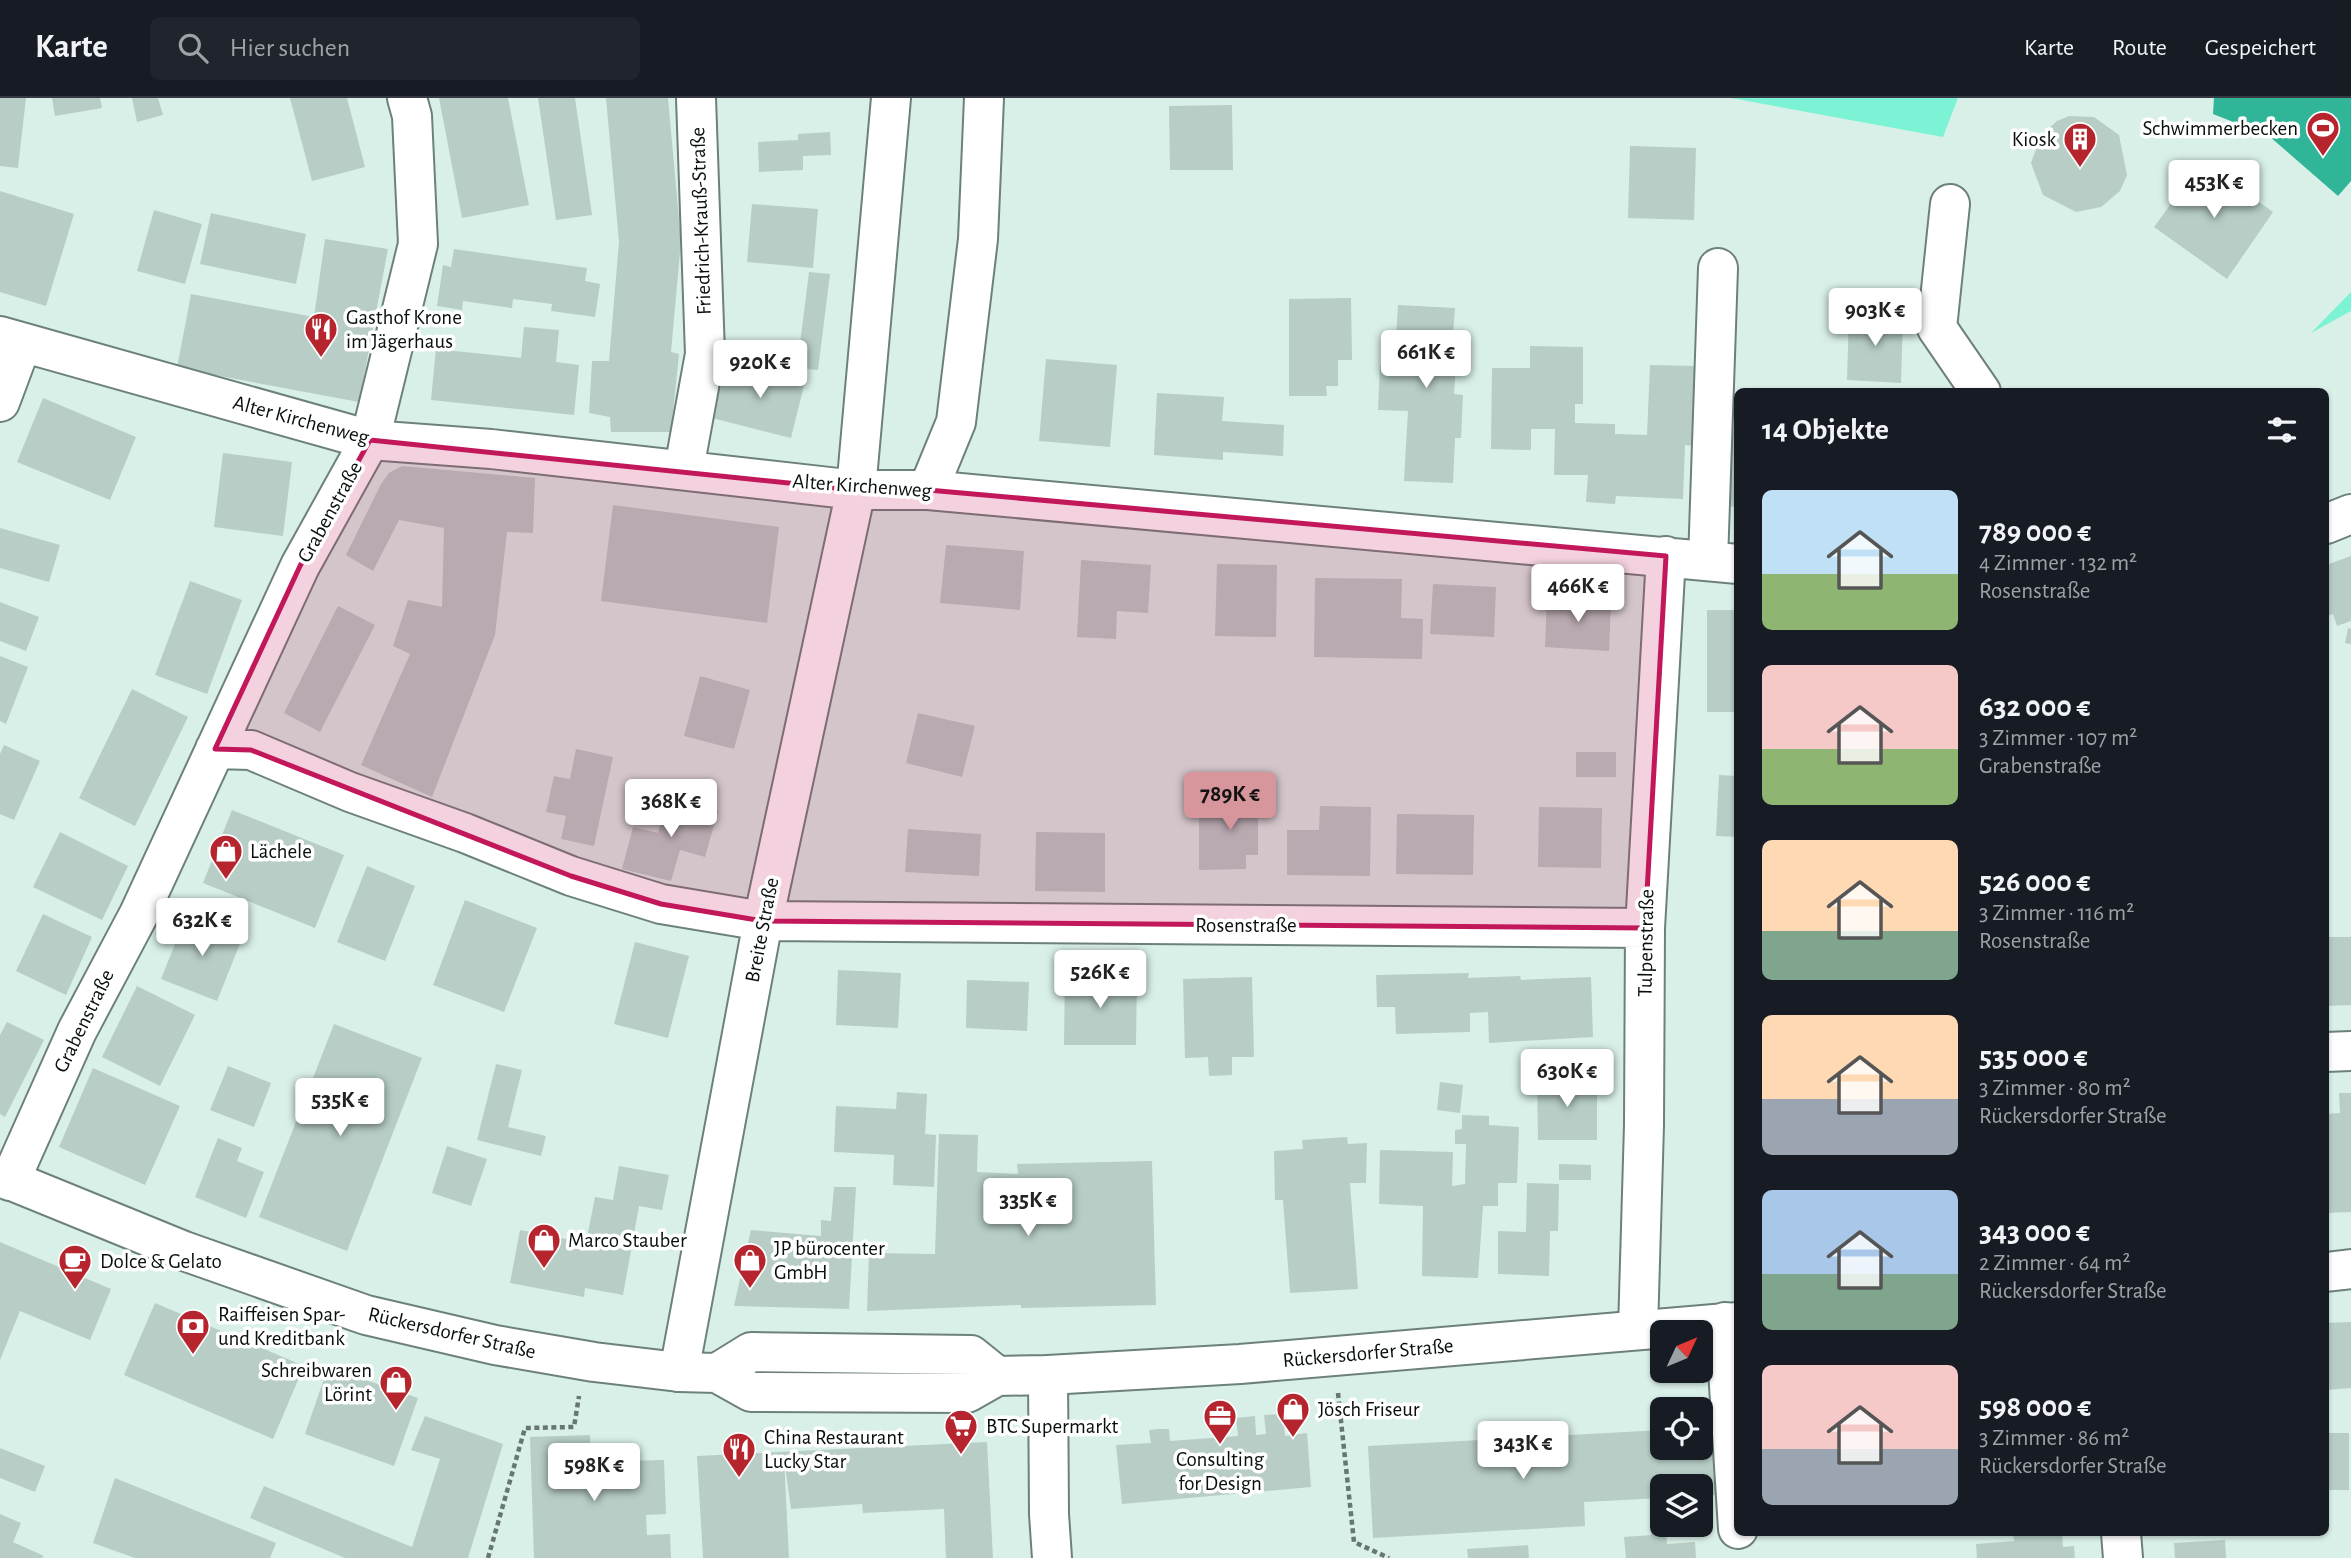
<!DOCTYPE html>
<html lang="de">
<meta charset="utf-8">
<style>
:root{--surface:#171b24;--page:#20242c;--text:#f1f3f6;--muted:#9ea1a6;--line:#363941;--accent:#d6969c}
body{margin:0;font-family:"Alegreya Sans",sans-serif;background:var(--page);color:var(--text);height:100vh;display:flex;flex-direction:column;font-size:26px;white-space:nowrap}
*{box-sizing:border-box;margin:0}
p{font-size:23px;color:var(--muted)}
.icon{flex:none;width:38px;height:38px;fill:none;stroke:currentColor;stroke-width:2;stroke-linecap:round;stroke-linejoin:round}
.map{position:relative;flex:1;overflow:hidden}
.details{position:absolute;left:1734px;top:290px;width:595px;height:1148px;display:flex;flex-direction:column;background:var(--surface);border-radius:10px;box-shadow:0 2px 5px #0004}
.details>*{flex:none}
.needle{width:46px;rotate:46deg}
.fabs{position:absolute;left:1650px;top:1222px;display:grid;gap:14px}
.fabs a{display:grid;place-items:center;width:63px;height:63px;border-radius:10px;background:var(--surface);box-shadow:0 2px 5px #0004;font-size:35px}
.price{position:absolute;translate:-50% -60px;padding:0 16px;border-radius:7px;background:#fff;color:#222;font-size:23px;line-height:46px;filter:drop-shadow(0 2px 4px #0008)}
.price::after{content:'';position:absolute;left:50%;top:42px;width:21px;height:16px;margin-left:-10px;background:inherit;clip-path:polygon(0 0,100% 0,50% 100%)}
.price.active{background:var(--accent);color:#111}
ul{padding:0;list-style:none}
li{display:flex;align-items:center;gap:21px;height:175px;padding:0 28px}
li span{display:grid;place-items:center;flex:none;width:196px;height:140px;border-radius:10px;color:#555}
li>.icon{margin-inline-start:auto}
span .icon{width:84px;height:84px;fill:#fffc;stroke-width:1}
li b{font-size:30px}
h2{display:flex;justify-content:space-between;align-items:center;height:84px;padding:0 28px;font-size:30px}
header{display:flex;align-items:center;gap:42px;box-sizing:border-box;height:98px;padding:0 35px;background:var(--surface);border-bottom:2px solid var(--line)}
header strong{font-size:33px}
nav{display:flex;gap:38px;margin-inline-start:auto;font-size:24px}
.search{width:490px;height:63px;background:var(--page);display:flex;align-items:center;gap:18px;box-sizing:border-box;padding:0 24px;border-radius:10px;color:var(--muted);font-size:26px}
.map>svg:first-child{display:block}
.green{fill:#7bf3d4}
.water{fill:#30b598}
.building{fill:#b7cdc6}
.lines{fill:none;stroke-linecap:round;stroke-linejoin:round}
.minor-casing{stroke:#6d817b;stroke-width:42}
.major-casing{stroke:#6d817b;stroke-width:42}
.path{stroke:#677671;stroke-width:4.5;stroke-dasharray:5 3.5;stroke-linecap:butt}
.minor{stroke:#fff;stroke-width:38}
.major{stroke:#fff;stroke-width:38}
.marked{fill:#c2185b;fill-opacity:0.2;stroke:#c2185b;stroke-width:5;stroke-linejoin:round}
.labels{text-anchor:middle;dominant-baseline:central;stroke-width:7;stroke-linejoin:round;paint-order:stroke}
.poi-label{font-size:21px;fill:#08100d;stroke:#fff;text-anchor:start}
.street-label{font-size:21px;fill:#08100d;stroke:#fff}
</style>
<header>
<strong>Karte</strong>
<div class="search"><svg class="icon" aria-label="search" viewBox="0 0 24 24"><circle cx="10" cy="10" r="6"/><path d="M15 15l6 6"/></svg>Hier suchen</div>
<nav><a>Karte</a><a>Route</a><a>Gespeichert</a></nav>
</header>
<div class="map">
<svg width="2351" height="1460" viewBox="0 0 2351 1460">
<rect width="100%" height="100%" fill="#d9f0e8"/>
<!-- green -->
<path class="green" d="M1731,0H1958L1943,39Z
M2351,194V213L2311,235Z"/>
<!-- water -->
<path class="water" d="M2214,0H2351V83L2338,98L2269,38L2213,16Z"/>
<!-- building -->
<path class="building" d="M0,0H26L18,70L0,68Z
M52,0H100L102,10L55,18Z
M132,0H158L163,17L137,24Z
M290,0H347L365,69L312,83Z
M439,0H508L529,107L462,120Z
M538,0H575L592,117L556,122Z
M606,0H668L681,143L671,254L679,256L671,334H611L610,319L589,315L592,263H609L619,144Z
M1232,7L1233,72H1170L1169,8Z
M2069,18L2094,19L2119,37L2127,77L2120,93L2101,109L2076,114L2043,97L2031,65L2041,37L2057,23Z
M830,34L831,57L803,58V72L759,74L758,44L798,42V36Z
M1630,48L1696,50L1694,122L1628,120Z
M2202,63L2273,114L2227,181L2154,129Z
M0,93L74,116L46,208L0,194Z
M752,106L818,111L813,170L747,164Z
M154,112L202,126L185,186L137,173Z
M211,115L306,136L296,186L200,166Z
M325,141L388,151L359,304L177,270L191,196L314,219Z
M454,151L587,170L585,183L600,186L595,219L551,213L552,206L513,201L512,210L463,203L462,212L437,208L443,167L451,169Z
M809,174L830,176L818,272L797,270Z
M1351,200L1352,262H1338V288H1326L1327,298H1289V201Z
M1398,207L1455,210L1453,235L1464,236L1463,269L1456,268L1454,296L1463,297L1461,340H1455L1453,385L1404,383L1408,313L1378,312L1380,267L1394,268Z
M1849,216L1903,217L1901,285L1847,282Z
M524,229L559,232L556,264L579,267L574,317L431,302L436,251L521,260Z
M1530,248L1583,249V306H1575V325L1615,326V336L1647,337L1650,267L1697,268L1694,348L1685,347L1683,401L1616,398L1615,406L1586,404L1588,377H1554L1555,331H1531V352L1491,351L1492,270H1530Z
M754,258L772,263L770,274L805,283L791,340L712,320L723,274L749,280Z
M1046,261L1117,267L1110,349L1039,343Z
M1157,295L1224,299L1222,323L1284,327L1283,358L1223,354V362L1154,357Z
M43,300L136,339L110,402L17,364Z
M1733,333H1738V409L1725,408Z
M223,355L292,364L283,438L214,429Z
M402,368L535,380L533,435L507,434L495,537L432,699L361,667L410,556L393,548L408,502L442,509L444,430L399,422L373,473L346,457L381,386L389,375Z
M613,407L779,429L767,525L601,503Z
M0,430L60,447L49,484L0,470Z
M946,447L1024,453L1020,512L940,505Z
M2351,458V523L2337,528L2333,516L2326,518V467Z
M1081,462L1151,467L1148,515L1117,513L1116,541L1077,539Z
M1217,466L1277,467L1276,539L1215,538Z
M1315,480L1402,481L1401,520L1423,521L1422,561L1314,559Z
M190,483L242,502L207,596L155,577Z
M1433,486L1496,489L1494,539L1430,536Z
M1547,499L1611,502L1609,553L1545,549Z
M0,504L39,519L26,553L0,543Z
M338,508L375,527L320,634L284,615Z
M1707,512H1738V614H1707Z
M2348,530L2351,531V546L2345,545Z
M0,558L28,569L6,626L0,623Z
M700,578L750,592L734,651L684,638Z
M132,591L188,619L135,728L79,700Z
M918,615L975,628L962,679L906,665Z
M4,647L40,663L14,722L0,716V656Z
M576,651L613,659L594,748L561,741L566,718L546,714L554,678L570,681Z
M1576,654H1616V679H1576Z
M1719,677L1738,678V739L1716,738Z
M1219,693H1258V757H1246V771L1199,772V720H1219Z
M668,698L718,713L705,759L680,752L671,783L622,771L633,729L658,735Z
M1320,708L1371,709L1370,778L1287,777V732H1319Z
M1539,709L1602,710L1601,770L1538,769Z
M232,712L344,757L315,830L203,785Z
M1397,716L1474,717L1473,777L1396,776Z
M908,731L981,736L979,778L905,774Z
M60,734L128,768L102,822L33,789Z
M1036,734L1105,735V794L1035,793Z
M367,768L415,788L385,863L337,844Z
M465,802L537,830L504,914L433,887Z
M43,816L92,839L66,897L16,873Z
M187,816L243,838L217,903L161,881Z
M2326,839H2351V907L2326,908Z
M635,844L689,858L668,940L614,926Z
M838,872L901,875L898,930L836,927Z
M1469,875L1468,880L1520,878L1521,882L1591,879L1593,939L1489,945L1488,914L1470,915V934L1396,936L1395,909H1377L1376,877Z
M1065,876H1137L1136,947H1064Z
M1252,879L1254,959H1232V977L1209,978L1208,959L1185,960L1183,881Z
M967,882L1029,884L1027,933L966,930Z
M137,888L195,917L160,988L102,959Z
M7,924L44,942L5,1019L0,1016V937Z
M334,926L422,960L347,1153L259,1119Z
M496,966L522,972L508,1029L546,1038L541,1058L477,1042Z
M228,968L271,985L254,1029L210,1012Z
M93,970L180,1008L145,1087L59,1049Z
M1537,980H1597V1042H1538Z
M1440,984L1463,987L1460,1015L1437,1012Z
M897,994L927,996L925,1036L936,1037L934,1089L893,1087L894,1057L834,1054L836,1008L896,1011Z
M2339,995H2351V1114L2326,1115V1016L2340,1015Z
M1462,1017L1489,1018V1027L1519,1029L1517,1085H1498V1108H1483L1478,1180L1422,1178L1423,1108L1379,1106L1380,1052L1453,1054L1452,1088L1465,1086L1466,1046H1455V1032L1462,1031Z
M939,1036L978,1037L977,1074L1018,1076L1017,1066L1152,1063L1156,1207L1021,1210V1207L867,1213L869,1155L935,1156Z
M1347,1039L1348,1046L1367,1045L1366,1085H1350L1358,1191L1290,1195L1283,1102H1275L1274,1053L1303,1051L1302,1042Z
M218,1040L242,1050L237,1063L264,1074L246,1120L195,1099Z
M447,1048L487,1061L471,1108L432,1095Z
M1559,1066L1591,1067V1082H1559Z
M619,1068L669,1077L662,1112L639,1108L623,1197L585,1190L584,1199L510,1185L520,1132L586,1145L595,1099L613,1102Z
M1527,1085L1559,1086L1558,1133H1550L1549,1178L1498,1176V1133L1526,1134Z
M834,1089H856L849,1211L734,1208L751,1132L821,1138V1122L831,1123Z
M0,1144L111,1191L90,1242L20,1213L0,1262Z
M155,1205L304,1268L273,1341L124,1277Z
M2351,1224V1290L2326,1292V1225Z
M328,1269L418,1300L394,1368L305,1336Z
M1283,1316L1285,1338L1307,1335L1311,1389L1122,1406L1116,1347L1151,1345L1149,1332L1158,1331H1169L1170,1343L1238,1338L1236,1320L1255,1318L1256,1337L1266,1336L1264,1317Z
M425,1318L503,1346L468,1460H345L250,1420L264,1388L412,1449L440,1361L411,1352Z
M1662,1332V1349H1701V1345L1713,1344L1716,1397L1701,1398V1388H1662V1400L1584,1404L1585,1428L1373,1440L1368,1348Z
M2326,1335H2349V1392H2326Z
M590,1337L591,1364L664,1362L666,1416L646,1417L647,1437L670,1436L671,1460H534L530,1339Z
M987,1344L993,1460H946L944,1411L863,1415L862,1406L791,1411L784,1360L789,1460H703L697,1358Z
M0,1350L45,1368L35,1394L0,1380Z
M115,1380L276,1445L270,1460H135L93,1445Z
M0,1416L21,1425L13,1444L44,1458L42,1460H0Z
M1666,1429L1667,1446L1695,1444L1696,1460H1626L1624,1439L1651,1437V1430Z
M2013,1435H2062L2063,1449L2074,1448L2075,1460H1977L1976,1446L2014,1443Z
M2225,1442L2226,1460H2175L2174,1445Z
M1528,1447L1529,1460H1468L1467,1451Z"/>
<g class="lines">
<defs>
<path id="minor" d="M1950,106L1937,230L1981,294
M0,238L370,342L491,351L856,392H928L1738,466
M0,304L22,245
M684,371L705,256L696,0
M928,392L956,324L978,141L984,0
M2326,426L2351,416
M1708,463L1718,170
M215,651L251,652L350,694L465,735L571,778L661,806L763,823L1645,830
M2326,954L2351,953
M10,1083L77,933L139,816L300,468L370,342L418,146L412,18L407,0
M1725,1224L1738,1431
M1638,1232L1644,1027L1645,830L1666,458
M679,1274L763,823L856,392L891,0
M1048,1277L1049,1416L1052,1460
M2121,1435L2123,1460"/>
<path id="major" d="M0,1078L184,1153L366,1217L495,1247L594,1264L679,1274L717,1275L751,1294L967,1295L997,1278L1048,1277L1240,1266L1738,1224
M2326,1174L2351,1171
M717,1275L751,1254L971,1257L997,1278"/>
</defs>
<!-- minor casing -->
<use href="#minor" class="minor-casing"/>
<!-- major casing -->
<use href="#major" class="major-casing"/>
<!-- path -->
<path class="path" d="M1338,1295L1354,1444L1389,1460
M488,1460L525,1330L574,1329L579,1298"/>
<!-- minor -->
<use href="#minor" class="minor"/>
<!-- major -->
<use href="#major" class="major"/>
</g>
<!-- marked area -->
<path class="marked" d="M370,342L856,392H928L1666,458L1645,830L763,823L661,806L571,778L251,652L215,651L300,468Z"/>
<!-- icons -->
<defs>
<symbol id="stadium-pin" viewBox="-11 -11 22 30"><path d="M0 17L-7.5 6A9.5 9.5 0 1 1 7.5 6Z" fill="#b6252d" stroke="#fff"/><path d="M0-5a6.5 5 0 1 0 0 10a6.5 5 0 1 0 0-10ZM-3.5-1.8h7v3.6h-7Z" fill="#fff"/></symbol>
<symbol id="building-pin" viewBox="-11 -11 22 30"><path d="M0 17L-7.5 6A9.5 9.5 0 1 1 7.5 6Z" fill="#b6252d" stroke="#fff"/><path d="M-4-6H4V6H1V3H-1V6H-4ZM-2.5-4.3h1.7v1.8h-1.7ZM.8-4.3h1.7v1.8H.8ZM-2.5-1h1.7V.8h-1.7ZM.8-1h1.7V.8H.8Z" fill="#fff"/></symbol>
<symbol id="restaurant-pin" viewBox="-11 -11 22 30"><path d="M0 17L-7.5 6A9.5 9.5 0 1 1 7.5 6Z" fill="#b6252d" stroke="#fff"/><path d="M-5-6h1v4h1v-4h1v4h1v-4h1v5L-1.5 .5V6h-2V.5L-5-1ZM5-6V6H3V1.5H1.5Q1.5-4 5-6Z" fill="#fff"/></symbol>
<symbol id="shop-pin" viewBox="-11 -11 22 30"><path d="M0 17L-7.5 6A9.5 9.5 0 1 1 7.5 6Z" fill="#b6252d" stroke="#fff"/><path d="M-5-2.5h2.3a2.7 3.5 0 0 1 5.4 0H5L5.5 6h-11ZM-1.5-2.5h3a1.5 2.3 0 0 0-3 0Z" fill="#fff"/></symbol>
<symbol id="cafe-pin" viewBox="-11 -11 22 30"><path d="M0 17L-7.5 6A9.5 9.5 0 1 1 7.5 6Z" fill="#b6252d" stroke="#fff"/><path d="M-5.5-4.5H6V0H3Q3 3.5 0 3.5H-2.5Q-5.5 3.5-5.5 0ZM3-3.2v2h1.7v-2ZM-6 4.5H4V6H-6Z" fill="#fff"/></symbol>
<symbol id="bank-pin" viewBox="-11 -11 22 30"><path d="M0 17L-7.5 6A9.5 9.5 0 1 1 7.5 6Z" fill="#b6252d" stroke="#fff"/><path d="M-6-4H6V4H-6ZM0-2.3a2.3 2.3 0 1 0 0 4.6a2.3 2.3 0 1 0 0-4.6Z" fill="#fff"/></symbol>
<symbol id="office-pin" viewBox="-11 -11 22 30"><path d="M0 17L-7.5 6A9.5 9.5 0 1 1 7.5 6Z" fill="#b6252d" stroke="#fff"/><path d="M-6-3h4V-5.5h4V-3h4V5H-6ZM-1-4.5V-3h2v-1.5ZM-6 0V1H6V0Z" fill="#fff"/></symbol>
<symbol id="supermarket-pin" viewBox="-11 -11 22 30"><path d="M0 17L-7.5 6A9.5 9.5 0 1 1 7.5 6Z" fill="#b6252d" stroke="#fff"/><path d="M-6-5.5h2.5l.6 2H6L4.5 2H-2.5L-4.4-4H-6ZM-1.5 3.2a1.3 1.3 0 1 0 .1 0ZM3 3.2a1.3 1.3 0 1 0 .1 0Z" fill="#fff"/></symbol>
</defs>
<g fill-rule="evenodd">
<use href="#stadium-pin" x="2304" y="11" width="38" height="52"/>
<use href="#building-pin" x="2061" y="22" width="38" height="52"/>
<use href="#restaurant-pin" x="302" y="212" width="38" height="52"/>
<use href="#shop-pin" x="207" y="734" width="38" height="52"/>
<use href="#shop-pin" x="525" y="1123" width="38" height="52"/>
<use href="#shop-pin" x="731" y="1143" width="38" height="52"/>
<use href="#cafe-pin" x="56" y="1144" width="38" height="52"/>
<use href="#bank-pin" x="174" y="1209" width="38" height="52"/>
<use href="#shop-pin" x="377" y="1265" width="38" height="52"/>
<use href="#shop-pin" x="1274" y="1292" width="38" height="52"/>
<use href="#office-pin" x="1201" y="1299" width="38" height="52"/>
<use href="#supermarket-pin" x="942" y="1309" width="38" height="52"/>
<use href="#restaurant-pin" x="720" y="1332" width="38" height="52"/>
</g>
<g class="labels">
<!-- poi labels -->
<g class="poi-label">
<text x="2298" y="30" text-anchor="end">Schwimmerbecken</text>
<text x="2056" y="41" text-anchor="end">Kiosk</text>
<text x="346" y="219">Gasthof Krone<tspan x="346" dy="24">im Jägerhaus</tspan></text>
<text x="250" y="753">Lächele</text>
<text x="568" y="1142">Marco Stauber</text>
<text x="774" y="1150">JP bürocenter<tspan x="774" dy="24">GmbH</tspan></text>
<text x="100" y="1163">Dolce &amp; Gelato</text>
<text x="218" y="1216">Raiffeisen Spar-<tspan x="218" dy="24">und Kreditbank</tspan></text>
<text x="372" y="1272" text-anchor="end">Schreibwaren<tspan x="372" dy="24">Lörint</tspan></text>
<text x="1318" y="1311">Jösch Friseur</text>
<text x="986" y="1328">BTC Supermarkt</text>
<text x="764" y="1339">China Restaurant<tspan x="764" dy="24">Lucky Star</tspan></text>
<text x="1220" y="1361" text-anchor="middle">Consulting<tspan x="1220" dy="24">for Design</tspan></text>
</g>
<!-- street labels -->
<g class="street-label">
<text transform="translate(701 123) rotate(-92)">Friedrich-Krauß-Straße</text>
<text transform="translate(301 322) rotate(15)">Alter Kirchenweg</text>
<text transform="translate(862 388) rotate(4)">Alter Kirchenweg</text>
<text transform="translate(330 414) rotate(-61)">Grabenstraße</text>
<text x="1246" y="827">Rosenstraße</text>
<text transform="translate(762 832) rotate(-79)">Breite Straße</text>
<text transform="translate(1646 845) rotate(-89)">Tulpenstraße</text>
<text transform="translate(84 923) rotate(-64)">Grabenstraße</text>
<text transform="translate(452 1235) rotate(13)">Rückersdorfer Straße</text>
<text transform="translate(1368 1255) rotate(-5)">Rückersdorfer Straße</text>
</g>
</g>
</svg>
<div class="fabs">
<a><svg class="needle" viewBox="-14 -14 28 28"><path d="M0-13l5 13h-10z" fill="#e53935"/><path d="M0 13l5-13h-10z" fill="#9ea1a6"/></svg></a>
<a><svg class="icon" aria-label="locate" viewBox="0 0 24 24"><circle cx="12" cy="12" r="6"/><path d="M12 2v4M12 18v4M2 12h4M18 12h4"/></svg></a>
<a><svg class="icon" aria-label="layers" viewBox="0 0 24 24"><path d="M12 4l9 5-9 5-9-5zM3 14l9 5 9-5"/></svg></a>
</div>
<b class="price" style="left:2214px;top:122px">453K €</b>
<b class="price" style="left:1875px;top:250px">903K €</b>
<b class="price" style="left:1426px;top:292px">661K €</b>
<b class="price" style="left:760px;top:302px">920K €</b>
<b class="price" style="left:1578px;top:526px">466K €</b>
<b class="price active" style="left:1230px;top:734px">789K €</b>
<b class="price" style="left:671px;top:741px">368K €</b>
<b class="price" style="left:202px;top:860px">632K €</b>
<b class="price" style="left:1100px;top:912px">526K €</b>
<b class="price" style="left:1567px;top:1011px">630K €</b>
<b class="price" style="left:340px;top:1040px">535K €</b>
<b class="price" style="left:1028px;top:1140px">335K €</b>
<b class="price" style="left:1523px;top:1383px">343K €</b>
<b class="price" style="left:594px;top:1405px">598K €</b>
<section class="details">
<h2>14 Objekte<svg class="icon" aria-label="filters" viewBox="0 0 24 24"><path d="M4 7h16M4 17h16"/><circle cx="9" cy="7" r="2"/><circle cx="15" cy="17" r="2"/></svg></h2>
<ul>
<li><span style="background:linear-gradient(#bfe0f5 60%,#8fb573 0)"><svg class="icon" aria-label="home" viewBox="0 0 24 24"><path d="M3 11l9-7 9 7M6 9v11h12V9"/></svg></span><div><b>789 000 €</b><p>4 Zimmer · 132 m²</p><p>Rosenstraße</p></div></li>
<li><span style="background:linear-gradient(#f6c9c9 60%,#8fb573 0)"><svg class="icon" aria-label="home" viewBox="0 0 24 24"><path d="M3 11l9-7 9 7M6 9v11h12V9"/></svg></span><div><b>632 000 €</b><p>3 Zimmer · 107 m²</p><p>Grabenstraße</p></div></li>
<li><span style="background:linear-gradient(#ffd9b3 65%,#7fa58c 0)"><svg class="icon" aria-label="home" viewBox="0 0 24 24"><path d="M3 11l9-7 9 7M6 9v11h12V9"/></svg></span><div><b>526 000 €</b><p>3 Zimmer · 116 m²</p><p>Rosenstraße</p></div></li>
<li><span style="background:linear-gradient(#ffd9b3 60%,#9aa5b1 0)"><svg class="icon" aria-label="home" viewBox="0 0 24 24"><path d="M3 11l9-7 9 7M6 9v11h12V9"/></svg></span><div><b>535 000 €</b><p>3 Zimmer · 80 m²</p><p>Rückersdorfer Straße</p></div></li>
<li><span style="background:linear-gradient(#a9c7e8 60%,#7fa58c 0)"><svg class="icon" aria-label="home" viewBox="0 0 24 24"><path d="M3 11l9-7 9 7M6 9v11h12V9"/></svg></span><div><b>343 000 €</b><p>2 Zimmer · 64 m²</p><p>Rückersdorfer Straße</p></div></li>
<li><span style="background:linear-gradient(#f6c9c9 60%,#9aa5b1 0)"><svg class="icon" aria-label="home" viewBox="0 0 24 24"><path d="M3 11l9-7 9 7M6 9v11h12V9"/></svg></span><div><b>598 000 €</b><p>3 Zimmer · 86 m²</p><p>Rückersdorfer Straße</p></div></li>
</ul>
</section>
</div>
